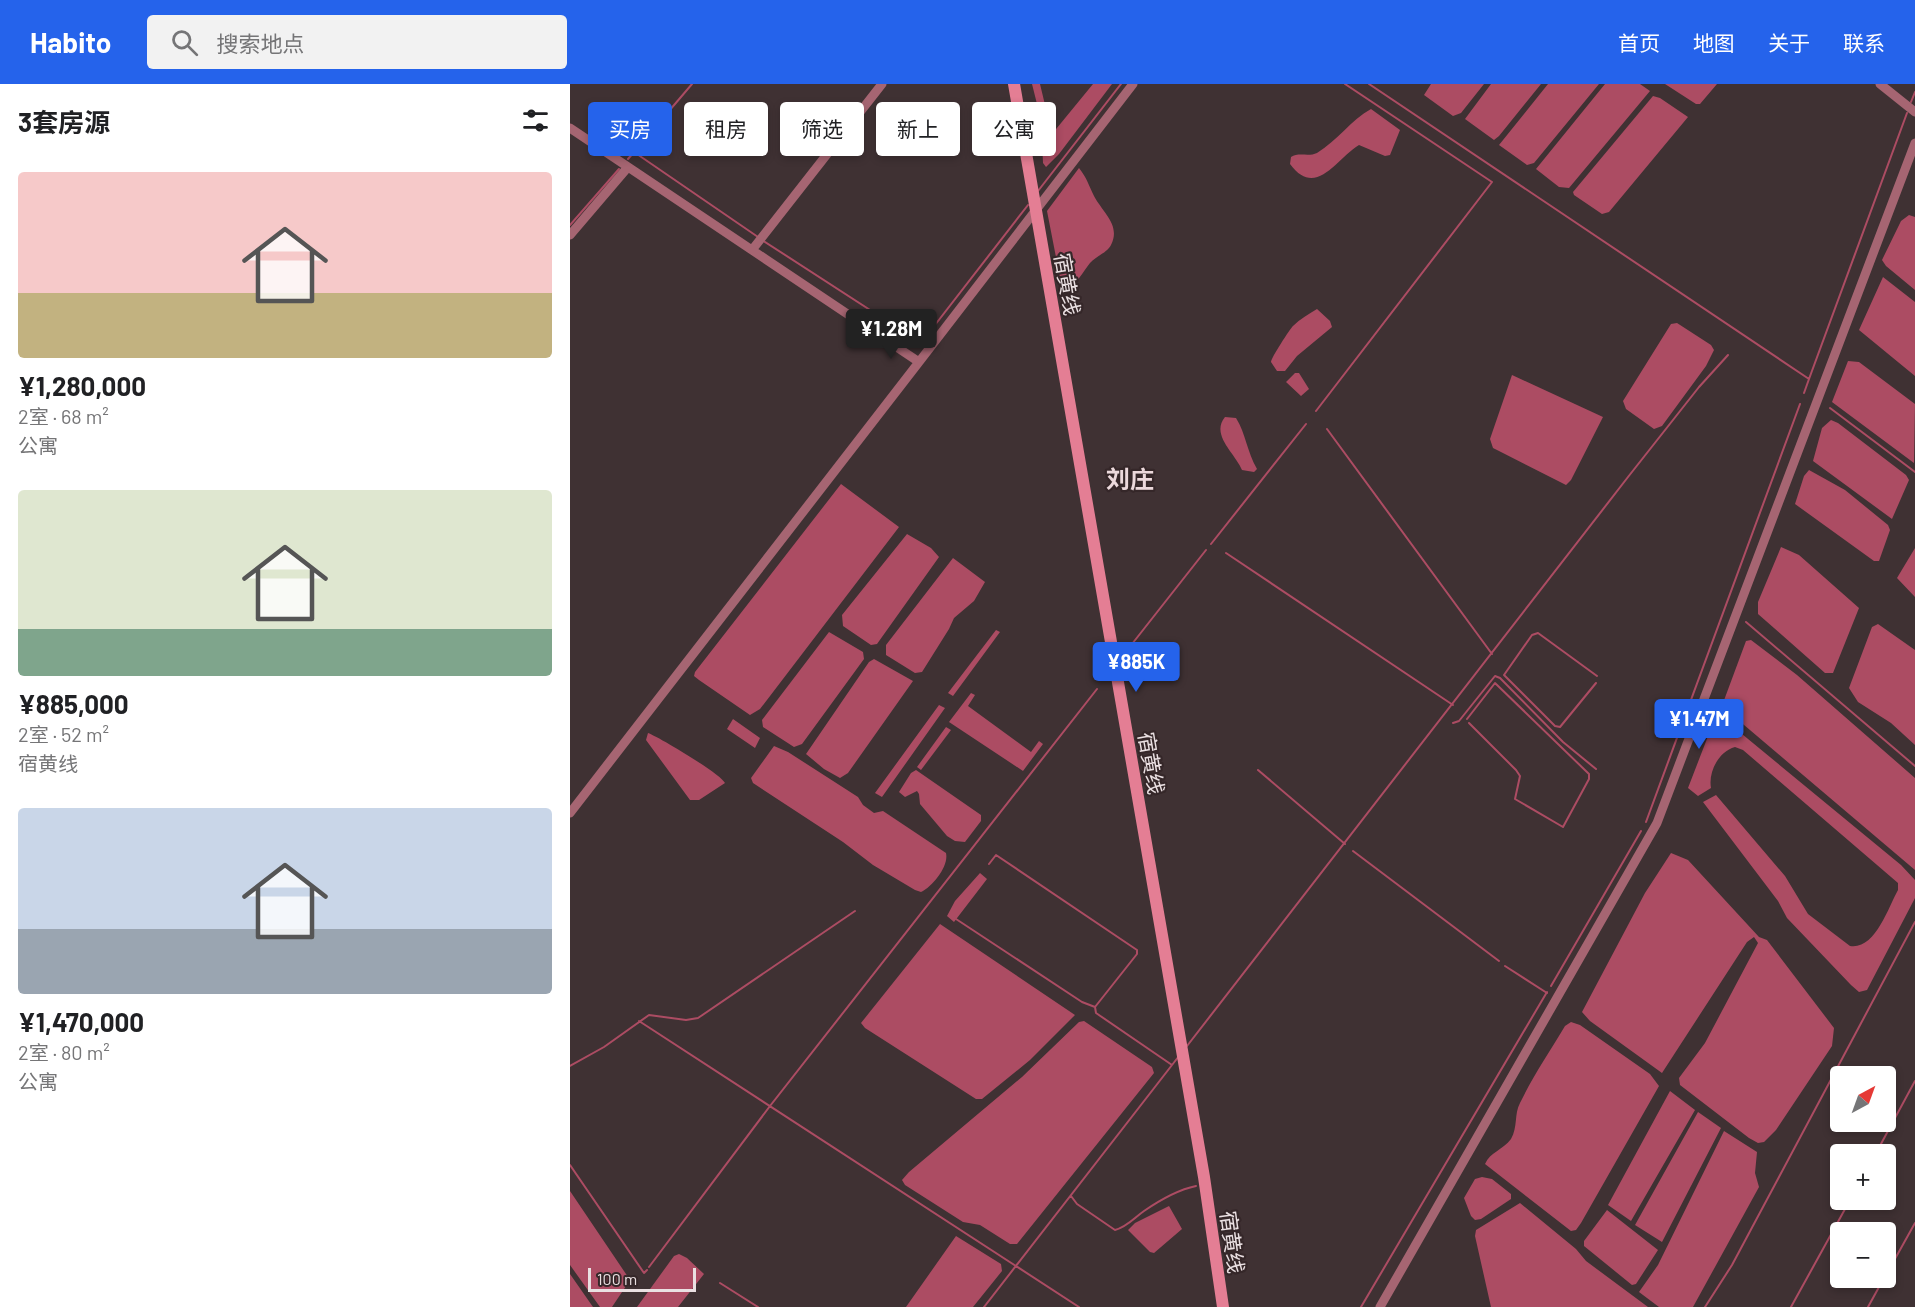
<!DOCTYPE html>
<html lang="zh">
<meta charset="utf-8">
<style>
:root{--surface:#fff;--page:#f2f2f2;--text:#202124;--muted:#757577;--accent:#2563eb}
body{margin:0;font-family:Barlow,"Noto Sans SC",sans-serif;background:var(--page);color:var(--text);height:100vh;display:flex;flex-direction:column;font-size:22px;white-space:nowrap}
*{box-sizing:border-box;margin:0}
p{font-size:20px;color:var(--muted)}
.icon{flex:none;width:33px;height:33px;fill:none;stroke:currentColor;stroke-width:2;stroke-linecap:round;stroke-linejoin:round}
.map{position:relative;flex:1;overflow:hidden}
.drawer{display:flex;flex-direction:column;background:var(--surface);width:570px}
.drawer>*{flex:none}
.top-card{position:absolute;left:18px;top:18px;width:570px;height:54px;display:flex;gap:12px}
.needle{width:39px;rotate:41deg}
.fabs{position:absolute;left:1260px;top:982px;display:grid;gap:12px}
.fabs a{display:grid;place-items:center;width:66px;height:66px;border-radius:6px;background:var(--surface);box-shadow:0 3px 9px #0003;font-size:30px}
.scale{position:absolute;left:18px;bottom:15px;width:108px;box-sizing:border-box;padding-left:6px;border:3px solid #eae0e2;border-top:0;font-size:16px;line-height:21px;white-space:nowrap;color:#eae0e2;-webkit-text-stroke:4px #352729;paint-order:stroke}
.price{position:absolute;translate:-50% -51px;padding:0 14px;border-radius:6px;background:var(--accent);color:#fff;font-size:20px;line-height:39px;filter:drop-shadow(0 2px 3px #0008)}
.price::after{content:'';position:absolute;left:50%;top:36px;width:18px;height:14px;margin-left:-9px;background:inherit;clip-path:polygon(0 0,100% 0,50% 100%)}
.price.on{background:#222;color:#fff}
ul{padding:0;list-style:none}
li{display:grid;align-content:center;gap:12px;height:318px;padding:0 18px}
li span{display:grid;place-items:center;height:186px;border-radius:6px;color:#555}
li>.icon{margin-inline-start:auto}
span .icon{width:108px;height:108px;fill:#fffc;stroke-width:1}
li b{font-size:26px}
h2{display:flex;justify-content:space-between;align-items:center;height:72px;padding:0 18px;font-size:26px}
.chip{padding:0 21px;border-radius:6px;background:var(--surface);box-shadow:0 3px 9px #0003;font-size:21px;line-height:54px}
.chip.on{background:var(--accent);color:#fff}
header{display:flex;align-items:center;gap:36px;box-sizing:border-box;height:84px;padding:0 30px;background:var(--accent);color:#fff}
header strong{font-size:28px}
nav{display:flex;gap:33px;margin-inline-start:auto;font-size:21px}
.search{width:420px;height:54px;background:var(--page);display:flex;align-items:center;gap:15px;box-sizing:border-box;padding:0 21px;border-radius:6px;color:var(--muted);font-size:22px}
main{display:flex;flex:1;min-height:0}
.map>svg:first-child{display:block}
.water{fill:#ac4c63}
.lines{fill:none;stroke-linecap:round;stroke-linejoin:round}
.stream{stroke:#ac4c63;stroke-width:2}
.minor{stroke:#a66572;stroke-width:9}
.secondary{stroke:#e47e94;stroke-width:12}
.labels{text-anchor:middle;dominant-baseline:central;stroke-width:4.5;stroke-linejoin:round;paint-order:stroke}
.street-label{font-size:21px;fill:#eae0e2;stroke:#352729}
.quarter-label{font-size:24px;font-weight:bold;fill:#ecd9dc;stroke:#352729}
</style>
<header>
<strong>Habito</strong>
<div class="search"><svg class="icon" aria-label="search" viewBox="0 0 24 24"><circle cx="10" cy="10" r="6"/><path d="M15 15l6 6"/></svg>搜索地点</div>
<nav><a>首页</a><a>地图</a><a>关于</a><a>联系</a></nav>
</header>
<main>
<section class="drawer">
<h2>3套房源<svg class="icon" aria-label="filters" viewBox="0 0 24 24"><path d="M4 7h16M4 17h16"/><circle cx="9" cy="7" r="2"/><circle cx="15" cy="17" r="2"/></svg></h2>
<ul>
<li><span style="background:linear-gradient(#f6c9c9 65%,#c2b280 0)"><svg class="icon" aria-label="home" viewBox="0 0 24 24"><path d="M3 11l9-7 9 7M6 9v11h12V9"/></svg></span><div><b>¥1,280,000</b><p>2室 · 68 m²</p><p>公寓</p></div></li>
<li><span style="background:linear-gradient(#dfe7d0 75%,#7fa58c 0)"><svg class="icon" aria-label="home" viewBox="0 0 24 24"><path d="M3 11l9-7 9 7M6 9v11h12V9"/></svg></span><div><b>¥885,000</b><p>2室 · 52 m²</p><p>宿黄线</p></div></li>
<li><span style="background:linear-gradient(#c9d6e8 65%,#9aa5b1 0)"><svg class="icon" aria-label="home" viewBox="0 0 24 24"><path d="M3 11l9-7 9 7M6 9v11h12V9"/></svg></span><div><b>¥1,470,000</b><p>2室 · 80 m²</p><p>公寓</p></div></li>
</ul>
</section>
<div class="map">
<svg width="1345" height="1223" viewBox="0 0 1345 1223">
<rect width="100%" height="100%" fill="#3f3133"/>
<!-- water -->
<path class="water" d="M462,0H470L482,50L523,0H542L489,70L476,83L473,79L471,36Z
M861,0H914L891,29L883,32L854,11Z
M921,0H971L929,52L924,56L895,35Z
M978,0H1029L964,79L957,81L929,61Z
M1035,0H1070L1080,7L999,104L989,103L966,85Z
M1095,0H1147L1130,20H1126Z
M1083,12L1090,14L1118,33L1039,128L1032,130L1004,111L1003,108Z
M801,25L830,46L820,71L815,72L789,61C766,75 746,115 720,80L721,73C728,68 739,73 747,69C767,57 781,36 801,25Z
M509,84C517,94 519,102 524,112C533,129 551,141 541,161C537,169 526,172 520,179C513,188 506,201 496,206L492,204L477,127Z
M1339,131L1345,133V206L1316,182L1312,176L1331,137Z
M1313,193L1345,218V292L1289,246Z
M747,225L760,237L762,243L727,272L715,287H707L701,278C701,274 720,245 723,242C730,235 739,230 747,225Z
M1107,239L1141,261L1144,266L1136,282L1092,342L1084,345L1056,325L1053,317L1101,240Z
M1278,277L1289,278L1345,320L1344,379L1262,318Z
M725,289H729L739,305L731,312L716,298Z
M942,291L1033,333L1001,396L996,401L929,367L923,364L920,355Z
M655,333L666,334C676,350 677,368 687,385L684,388L672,386C666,370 640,351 655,333Z
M1261,336L1268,339L1336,391L1339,396L1322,435L1243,377L1252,344Z
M1239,386L1275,406L1318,441L1320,446L1309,477H1304L1225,420L1234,392Z
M271,400L329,443L190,625L180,631L129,596L124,592L125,588Z
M337,450L361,464L369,473L307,560L301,561L273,542L272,531Z
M1211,463L1229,471L1289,524L1263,589H1255L1188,530V518Z
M1345,464V513L1327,494Z
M383,474L415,498L404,517L384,534L379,545L352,588L345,589L316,571V561Z
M1308,540L1345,566V661L1321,639L1288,618L1279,604L1302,543Z
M426,546L430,548L383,612L378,609Z
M259,548L293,568L294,575L232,660L224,663L193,643L192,636Z
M1181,556L1227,591L1345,694V786L1154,624L1153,619L1176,557Z
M304,575L343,597L278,689L270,694L254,685L236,670L299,578Z
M401,609L405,611L398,622L461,668L469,657L473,660L453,687L379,638Z
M369,621L375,624L312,713L305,709Z
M1145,634L1155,636L1331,781L1345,796V814L1297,906L1289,908L1281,901L1217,834L1208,817L1133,718L1146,711L1215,792L1238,830L1280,862C1305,866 1318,824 1328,806V799L1173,666L1165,663C1149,667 1138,688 1141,704L1128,712L1118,704Z
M163,635L190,654L185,664L157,645Z
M376,643L381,646L351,686L347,683Z
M78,649C89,653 151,690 155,699L129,716H120L76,656Z
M204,662L218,668L288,713L293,721L304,729L313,727L376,769C379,782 363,802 351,808L345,806L303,781L273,758L183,699L181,694Z
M346,686L411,731V737L395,758L385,757L377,752L350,720L349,710L347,707L335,713L329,708L341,689Z
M1101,769L1118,776L1189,853L1197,856L1264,944L1262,962L1206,1046L1194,1058L1188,1059L1179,1054L1110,1001L1109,994L1135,959L1188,859L1184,853L1177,858L1092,989L1020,937L1012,928L1075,809Z
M410,789L417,795L384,838L377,832L385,817Z
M370,840L505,931L460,976L412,1015H406L295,944L291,939Z
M514,937L582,983L584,989L447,1160H440L410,1141L393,1138L335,1101L332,1096L339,1088L452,993L509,938Z
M1001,938L1010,941L1080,990L1089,1002L1011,1139L1006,1146L1001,1147L915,1080C920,1068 933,1066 941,1055C948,1043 944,1030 950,1019C963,992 980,967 995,942Z
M1100,1007L1125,1026L1061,1137L1038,1121Z
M1128,1028L1151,1044L1092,1158L1065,1141Z
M1154,1047L1187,1068L1185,1089L1189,1103L1123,1223H1089L1069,1208L1088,1181Z
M912,1093L922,1095L941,1110V1115L911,1135L905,1136L901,1132L894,1114L905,1095Z
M0,1107L58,1193V1199L42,1223H30L0,1181Z
M950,1119L1006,1165L1016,1177L1078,1223H921L905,1152L906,1146Z
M599,1122L612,1145L584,1169L580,1168L558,1146L565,1139Z
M1037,1126L1088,1166L1066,1200L1062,1201L1014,1162V1157Z
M386,1152L431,1180L432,1187L403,1223H336Z
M109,1170L117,1174L134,1190L108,1223H67L104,1172Z
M0,1190L23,1223H0Z"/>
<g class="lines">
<!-- stream -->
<path class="stream" d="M799,0L1239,295L1337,29
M1341,18L1345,8
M64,68L188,153
M58,75L122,0
M468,107L551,0
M0,141L49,85
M192,156L351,259L458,121
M1234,309L1239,295
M1260,324L1345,388
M746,327L922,98L775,0
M757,345L922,570
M641,460L736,340
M656,469L883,621
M1176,538L1345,682
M562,560L636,466
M1026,599L990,643L985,642L934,591L962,551L968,549L1027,592
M897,635L925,599L1019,690V695L993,743L945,715L950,692L946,686L899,639
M883,639L889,637L925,592L930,594L993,658L1026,685
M688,686L775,760
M1076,738L1230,320
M783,767L929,877
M386,835L512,918L525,923L567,870V866L426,771L419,780
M935,882L977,909
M981,902L1071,747
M525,923L526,929L602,981
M69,937L509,1223
M617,962L1058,393L1129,303L1158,271
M0,982L34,963L79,931L116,936L128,934L285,827
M1305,1071L1345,997
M0,1081L74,1189L77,1186
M501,1112L507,1120L545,1146C557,1143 564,1134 574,1127C590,1116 607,1106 626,1102
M79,1183L200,1022L527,605
M1316,1191L1345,1139
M150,1199L188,1223
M414,1223L609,972
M791,1223L977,908
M1135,1223L1162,1181L1345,838
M1221,1223L1280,1116
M1298,1223L1314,1194"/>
<!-- minor -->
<path class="minor" d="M1310,0L1345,28
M0,44L349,278L563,0
M0,151L58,83
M182,166L312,0
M0,729L349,278
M810,1223L1087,739L1345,59"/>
<!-- secondary -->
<path class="secondary" d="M444,0L634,1093L653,1223"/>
</g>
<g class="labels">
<!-- street labels -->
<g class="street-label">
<text transform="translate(498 200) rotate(80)">宿黄线</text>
<text transform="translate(582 679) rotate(80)">宿黄线</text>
<text transform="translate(663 1158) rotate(82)">宿黄线</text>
</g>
<!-- quarter labels -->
<g class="quarter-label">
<text x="560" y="394">刘庄</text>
</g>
</g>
</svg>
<div class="fabs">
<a><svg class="needle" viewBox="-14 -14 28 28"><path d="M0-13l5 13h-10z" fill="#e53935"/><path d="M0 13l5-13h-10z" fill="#757577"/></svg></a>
<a>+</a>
<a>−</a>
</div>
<div class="scale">100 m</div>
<b class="price on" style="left:321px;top:276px">¥1.28M</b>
<b class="price" style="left:566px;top:609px">¥885K</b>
<b class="price" style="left:1129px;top:666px">¥1.47M</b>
<div class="top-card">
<a class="chip on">买房</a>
<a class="chip">租房</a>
<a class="chip">筛选</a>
<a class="chip">新上</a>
<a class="chip">公寓</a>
</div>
</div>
</main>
